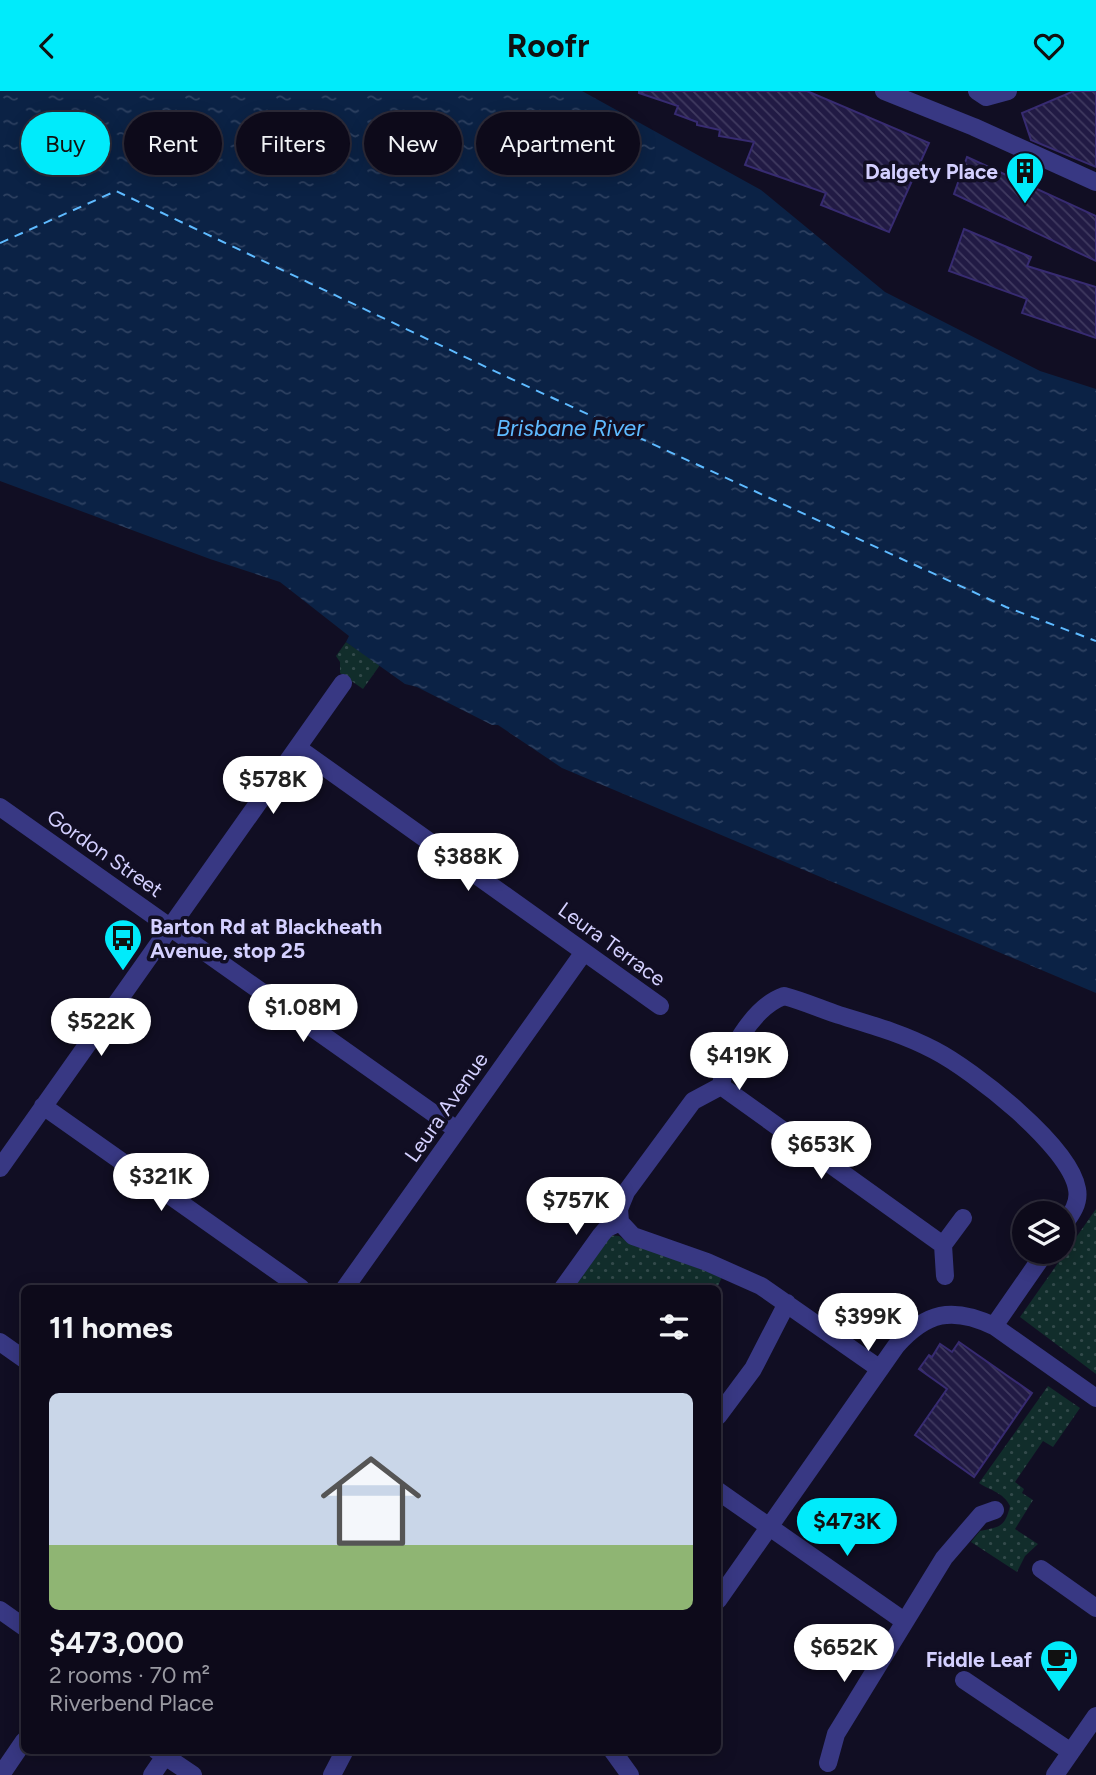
<!DOCTYPE html>
<meta charset="utf-8">
<style>
:root{--surface:#0d0a1a;--page:#1b1827;--text:#f1f3f6;--muted:#9a9aa2;--line:#2d2b39;--accent:#00ebfb}
body{margin:0;font-family:Figtree,sans-serif;background:var(--page);color:var(--text);height:100vh;display:flex;flex-direction:column;font-size:26px;white-space:nowrap}
*{box-sizing:border-box;margin:0}
p{font-size:23px;color:var(--muted)}
.icon{flex:none;width:38px;height:38px;fill:none;stroke:currentColor;stroke-width:2;stroke-linecap:round;stroke-linejoin:round}
.map{position:relative;flex:1;overflow:hidden}
.side{position:absolute;left:21px;top:1194px;width:700px;height:469px;display:flex;flex-direction:column;background:var(--surface);border-radius:10px;box-shadow:0 4px 18px #0003,0 0 0 2px var(--line)}
.side>*{flex:none}
.top-card{position:absolute;left:21px;top:21px;width:700px;height:63px;display:flex;gap:14px}
.buttons{position:absolute;left:1012px;top:1110px;display:grid;gap:14px}
.buttons a{display:grid;place-items:center;width:63px;height:63px;border-radius:50%;background:var(--surface);box-shadow:0 4px 18px #0003,0 0 0 2px var(--line);font-size:35px}
.price{position:absolute;translate:-50% -60px;padding:0 16px;border-radius:24px;background:#fff;color:#222;font-size:23px;line-height:46px;filter:drop-shadow(0 2px 4px #0008)}
.price::after{content:'';position:absolute;left:50%;top:42px;width:21px;height:16px;margin-left:-10px;background:inherit;clip-path:polygon(0 0,100% 0,50% 100%)}
.price.active{background:var(--accent);color:#111}
ul{padding:0;list-style:none}
li{display:grid;align-content:center;gap:14px;height:371px;padding:0 28px}
li span{display:grid;place-items:center;height:217px;border-radius:10px;color:#555}
li>.icon{margin-inline-start:auto}
span .icon{width:126px;height:126px;fill:#fffc;stroke-width:1}
li b{font-size:30px}
h2{display:flex;justify-content:space-between;align-items:center;height:84px;padding:0 28px;font-size:30px}
.chip{padding:0 24px;border-radius:32px;background:var(--surface);box-shadow:0 4px 18px #0003,0 0 0 2px var(--line);font-size:24px;line-height:63px}
.chip.active{background:var(--accent);color:#111}
header{display:flex;justify-content:space-between;align-items:center;height:91px;padding:0 28px;background:var(--accent);color:#111;font-size:32px;font-weight:700}
.map>svg:first-child{display:block}
.park{fill:url(#park-dots)}
.water{fill:url(#water-ripples)}
.lines{fill:none;stroke-linecap:round;stroke-linejoin:round}
.ferry{stroke:#5ebaff;stroke-width:2;stroke-dasharray:9 7;stroke-linecap:butt}
.building{fill:url(#building-back-hatch);stroke:#372b71;stroke-width:2}
.minor{stroke:#383883;stroke-width:18}
.labels{text-anchor:middle;dominant-baseline:central;stroke-width:7;stroke-linejoin:round;paint-order:stroke}
.poi-label{font-size:21px;font-weight:bold;fill:#d4d0ff;stroke:#110e23;text-anchor:end}
.street-label{font-size:21px;fill:#d4d0ff;stroke:#110e23}
.water-label{font-size:23px;font-style:italic;fill:#5ebaff;stroke:#110e23}
</style>
<header><svg class="icon" aria-label="back" viewBox="0 0 24 24"><path d="M15 5l-7 7 7 7"/></svg>Roofr<svg class="icon" aria-label="heart" viewBox="0 0 24 24"><path d="M12 20l-8-8c-3-5 5-10 8-4 3-6 11-1 8 4z"/></svg></header>
<div class="map">
<svg width="1096" height="1684" viewBox="0 0 1096 1684">
<defs>
<pattern id="park-dots" width="8" height="8" patternUnits="userSpaceOnUse" patternTransform="scale(1.75)"><rect width="8" height="8" fill="#112d2b"/><path d="M2 2h.1M6 6h.1" fill="none" stroke="#334a4b" stroke-width="1.8" stroke-linecap="round"/></pattern>
<pattern id="water-ripples" width="26" height="14" patternUnits="userSpaceOnUse" patternTransform="scale(1.75)"><rect width="26" height="14" fill="#0b2245"/><path d="M2 4q2-2 4 0t4 0M15 11q2-2 4 0t4 0" fill="none" stroke="#2e4161"/></pattern>
<pattern id="building-back-hatch" width="6" height="6" patternUnits="userSpaceOnUse" patternTransform="scale(1.75)"><rect width="6" height="6" fill="#211a44"/><path d="M-1 5l2 2M0 0l6 6M5-1l2 2" fill="none" stroke="#403a60"/></pattern>
</defs>
<rect width="100%" height="100%" fill="#110e23"/>
<!-- park -->
<path class="park" d="M346,551L380,574L363,598L340,582V571L336,565Z
M1096,1118V1283L1020,1226Z
M606,1144L619,1145L628,1151L722,1186L717,1197H569Z
M1048,1295L1080,1317L1053,1356L1043,1350L1015,1391L1024,1398L1022,1402L1033,1409L1015,1438L1038,1453L1025,1465L1017,1481L971,1451L980,1440C1000,1436 1005,1436 1010,1415C1003,1401 991,1400 979,1392Z"/>
<!-- water -->
<path class="water" d="M0,0H582L761,99L885,201L1040,280L1096,298V902L562,677L498,634H492L417,596L405,593L346,551L349,545L280,491L210,468L0,390Z"/>
<g class="lines">
<!-- ferry -->
<path class="ferry" d="M0,152L116,100L505,285L1006,516L1096,550"/>
</g>
<!-- building -->
<path class="building" d="M639,0H807L929,52L889,141L821,114L826,102L745,74L754,51L719,45L720,39L697,34V31L675,23L678,15L639,2Z
M1074,0H1096V76L1031,49L1022,22Z
M967,66L1096,125V170L954,103Z
M964,138L1031,166L1027,175L1096,196V247L1022,222L1027,208L949,180Z
M959,1251L1032,1302L974,1386L915,1344L947,1298L919,1278L929,1264L932,1266L940,1253L952,1261Z"/>
<g class="lines">
<!-- minor -->
<path class="minor" d="M884,0L974,36L1096,91
M977,0L986,6L1008,0
M298,657L660,915
M0,716L457,1039
M721,995L943,1154
M43,1015L301,1197
M0,1077L343,592
M945,1185L943,1154L963,1127
M345,1197L584,861
M563,1197L601,1144L607,1137L620,1131
M994,1235L1046,1160
M0,1251L24,1268
M880,1278L761,1195L707,1171L633,1145L620,1131L619,1118L626,1101L693,1010L721,995C725,964 753,916 784,905C803,910 821,918 839,924C872,934 904,943 934,959C973,979 1070,1055 1077,1098C1080,1113 1070,1125 1062,1136
M718,1325L753,1278L787,1212
M718,1400L904,1530
M1041,1478L1096,1517
M718,1509L896,1255C926,1221 952,1215 994,1235L1096,1307
M0,1519L24,1536
M964,1589L1071,1661
M156,1659L193,1684
M612,1659L630,1684
M828,1672L836,1643L944,1467L981,1424L995,1419
M5,1678L24,1650
M152,1684L165,1665
M332,1684L345,1659
M1055,1684L1096,1625"/>
</g>
<!-- icons -->
<defs>
<symbol id="building-pin" viewBox="-11 -11 22 30"><path d="M0 17L-7.5 6A9.5 9.5 0 1 1 7.5 6Z" fill="#00ebfb" stroke="#110e23"/><path d="M-4-6H4V6H1V3H-1V6H-4ZM-2.5-4.3h1.7v1.8h-1.7ZM.8-4.3h1.7v1.8H.8ZM-2.5-1h1.7V.8h-1.7ZM.8-1h1.7V.8H.8Z" fill="#111"/></symbol>
<symbol id="bus-pin" viewBox="-11 -11 22 30"><path d="M0 17L-7.5 6A9.5 9.5 0 1 1 7.5 6Z" fill="#00ebfb" stroke="#110e23"/><path d="M-5-6H5V4H4V6H2V4H-2V6H-4V4H-5ZM-3.5-4V0h7V-4ZM-3.5 1.2v1.5H-2V1.2ZM2 1.2v1.5H3.5V1.2Z" fill="#111"/></symbol>
<symbol id="cafe-pin" viewBox="-11 -11 22 30"><path d="M0 17L-7.5 6A9.5 9.5 0 1 1 7.5 6Z" fill="#00ebfb" stroke="#110e23"/><path d="M-5.5-4.5H6V0H3Q3 3.5 0 3.5H-2.5Q-5.5 3.5-5.5 0ZM3-3.2v2h1.7v-2ZM-6 4.5H4V6H-6Z" fill="#111"/></symbol>
</defs>
<g fill-rule="evenodd">
<use href="#building-pin" x="1003" y="58" width="44" height="60"/>
<use href="#bus-pin" x="101" y="825" width="44" height="60"/>
<use href="#cafe-pin" x="1037" y="1546" width="44" height="60"/>
</g>
<g class="labels">
<!-- poi labels -->
<g class="poi-label">
<text x="998" y="80">Dalgety Place</text>
<text x="150" y="835" text-anchor="start">Barton Rd at Blackheath<tspan x="150" dy="24">Avenue, stop 25</tspan></text>
<text x="1032" y="1568">Fiddle Leaf</text>
</g>
<!-- street labels -->
<g class="street-label">
<text transform="translate(105 762) rotate(35)">Gordon Street</text>
<text transform="translate(612 853) rotate(36)">Leura Terrace</text>
<text transform="translate(446 1016) rotate(-55)">Leura Avenue</text>
</g>
<!-- water labels -->
<g class="water-label">
<text x="570" y="337">Brisbane River</text>
</g>
</g>
</svg>
<div class="buttons">
<a><svg class="icon" aria-label="layers" viewBox="0 0 24 24"><path d="M12 4l9 5-9 5-9-5zM3 14l9 5 9-5"/></svg></a>
</div>
<b class="price" style="left:273px;top:725px">$578K</b>
<b class="price" style="left:468px;top:802px">$388K</b>
<b class="price" style="left:303px;top:953px">$1.08M</b>
<b class="price" style="left:101px;top:967px">$522K</b>
<b class="price" style="left:739px;top:1001px">$419K</b>
<b class="price" style="left:821px;top:1090px">$653K</b>
<b class="price" style="left:161px;top:1122px">$321K</b>
<b class="price" style="left:576px;top:1146px">$757K</b>
<b class="price" style="left:868px;top:1262px">$399K</b>
<b class="price active" style="left:847px;top:1467px">$473K</b>
<b class="price" style="left:844px;top:1593px">$652K</b>
<div class="top-card">
<a class="chip active">Buy</a>
<a class="chip">Rent</a>
<a class="chip">Filters</a>
<a class="chip">New</a>
<a class="chip">Apartment</a>
</div>
<section class="side">
<h2>11 homes<svg class="icon" aria-label="filters" viewBox="0 0 24 24"><path d="M4 7h16M4 17h16"/><circle cx="9" cy="7" r="2"/><circle cx="15" cy="17" r="2"/></svg></h2>
<ul>
<li><span style="background:linear-gradient(#c9d6e8 70%,#8fb573 0)"><svg class="icon" aria-label="home" viewBox="0 0 24 24"><path d="M3 11l9-7 9 7M6 9v11h12V9"/></svg></span><div><b>$473,000</b><p>2 rooms · 70 m²</p><p>Riverbend Place</p></div></li>
</ul>
</section>
</div>
